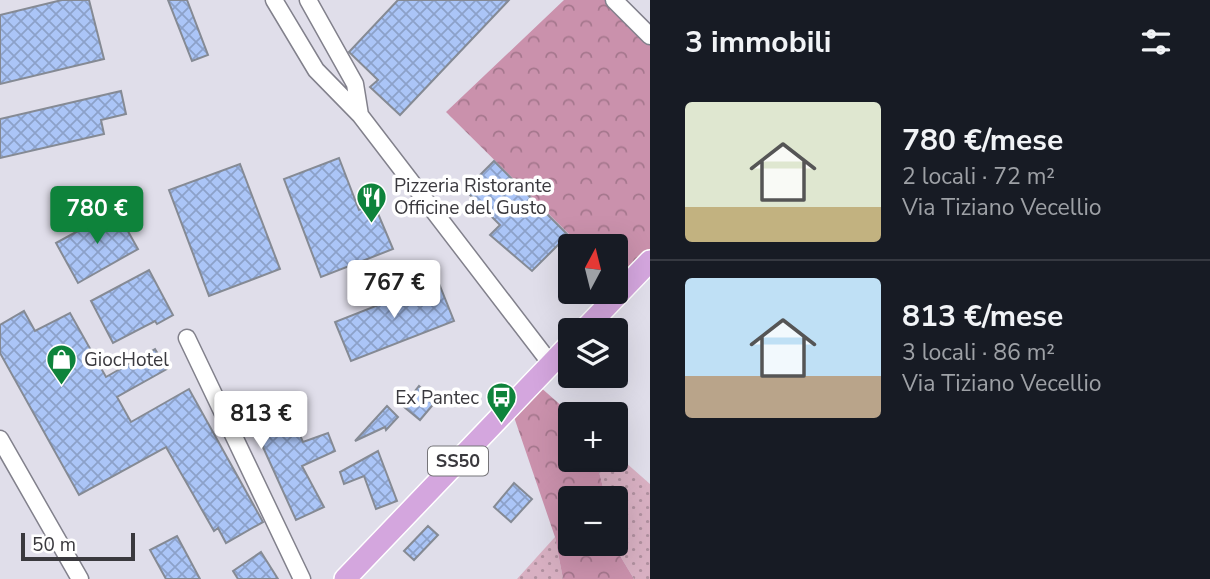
<!DOCTYPE html>
<html lang="it">
<meta charset="utf-8">
<style>
:root{--surface:#171b24;--page:#20242c;--text:#f1f3f6;--muted:#9ea1a6;--line:#363941;--accent:#0e833b}
body{margin:0;font-family:"Nunito Sans",sans-serif;background:var(--page);color:var(--text);height:100vh;display:flex;flex-direction:column;font-size:26px;white-space:nowrap}
*{box-sizing:border-box;margin:0}
p{font-size:23px;color:var(--muted)}
.icon{flex:none;width:38px;height:38px;fill:none;stroke:currentColor;stroke-width:2;stroke-linecap:round;stroke-linejoin:round}
.map{position:relative;flex:1;overflow:hidden}
.side{display:flex;flex-direction:column;background:var(--surface);width:560px}
.side>*{flex:none}
.needle{width:46px;rotate:7deg}
.tools{position:absolute;left:558px;top:234px;display:grid;gap:14px}
.tools a{display:grid;place-items:center;width:70px;height:70px;border-radius:7px;background:var(--surface);box-shadow:0 7px 28px #0002;font-size:35px}
.scale{position:absolute;left:21px;bottom:18px;width:114px;box-sizing:border-box;padding-left:7px;border:4px solid #3a393e;border-top:0;font-size:19px;line-height:24px;white-space:nowrap;color:#3a393e;-webkit-text-stroke:5px #fff;paint-order:stroke}
.price{position:absolute;translate:-50% -60px;padding:0 16px;border-radius:7px;background:#fff;color:#222;font-size:23px;line-height:46px;filter:drop-shadow(0 2px 4px #0008)}
.price::after{content:'';position:absolute;left:50%;top:42px;width:21px;height:16px;margin-left:-10px;background:inherit;clip-path:polygon(0 0,100% 0,50% 100%)}
.price.current{background:var(--accent);color:#fff}
ul{padding:0;list-style:none}
li{display:flex;align-items:center;gap:21px;height:175px;padding:0 35px}
li+li{border-top:2px solid var(--line)}
li span{display:grid;place-items:center;flex:none;width:196px;height:140px;border-radius:7px;color:#555}
li>.icon{margin-inline-start:auto}
span .icon{width:84px;height:84px;fill:#fffc;stroke-width:1}
li b{font-size:30px}
h2{display:flex;justify-content:space-between;align-items:center;height:84px;padding:0 35px;font-size:30px}
main{display:flex;flex:1;min-height:0}
.map>svg:first-child{display:block}
.grass{fill:url(#grass-dots)}
.forest{fill:url(#forest-crowns)}
.building{fill:url(#building-cross-hatch);stroke:#858a94;stroke-width:2}
.lines{fill:none;stroke-linecap:round;stroke-linejoin:round}
.minor-casing{stroke:#82818c;stroke-width:19}
.major-casing{stroke:#fff;stroke-width:24}
.minor{stroke:#fff;stroke-width:16}
.major{stroke:#d4a6de;stroke-width:21}
.labels{text-anchor:middle;dominant-baseline:central;stroke-width:7;stroke-linejoin:round;paint-order:stroke}
.shield{fill:#fff;stroke:#757478;stroke-width:2}
.shield-label{font-size:18px;font-weight:bold;fill:#3a393e}
.poi-label{font-size:19px;fill:#3a393e;stroke:#fff;text-anchor:start}
</style>
<main>
<div class="map">
<svg width="650" height="579" viewBox="0 0 650 579">
<defs>
<pattern id="grass-dots" width="8" height="8" patternUnits="userSpaceOnUse" patternTransform="scale(1.75)"><rect width="8" height="8" fill="#d8b0c2"/><path d="M2 2h.1M6 6h.1" fill="none" stroke="#b0909f" stroke-width="1.8" stroke-linecap="round"/></pattern>
<pattern id="forest-crowns" width="20" height="18" patternUnits="userSpaceOnUse" patternTransform="scale(1.75)"><rect width="20" height="18" fill="#ca91ac"/><path d="M2 6a3 3 0 1 1 6 0M12 15a3 3 0 1 1 6 0" fill="none" stroke="#a5778d"/></pattern>
<pattern id="building-cross-hatch" width="8" height="8" patternUnits="userSpaceOnUse" patternTransform="scale(1.75)"><rect width="8" height="8" fill="#abc5f7"/><path d="M0 0l8 8M0 8l8-8" fill="none" stroke="#8ca1c9"/></pattern>
</defs>
<rect width="100%" height="100%" fill="#e0deea"/>
<!-- grass -->
<path class="grass" d="M616,454L650,484V579H634L613,544H616V499H606L596,460H616Z
M555,537L563,579H517Z"/>
<!-- forest -->
<path class="forest" d="M564,0H607L650,42V269L628,292L616,280V247H582L446,112Z
M539,386L572,415L570,460H596L606,499H570V544H613L634,579H563L555,537L513,414Z"/>
<!-- building -->
<path class="building" d="M62,0H89L104,59L0,84V15Z
M168,0H187L208,55L192,61Z
M398,0H509L400,115L370,87L378,80L349,52Z
M121,91L126,114L101,120L104,134L0,158V119Z
M339,158L359,210L374,204L393,249L321,277L284,179Z
M494,161L568,235L532,271L490,235L500,225L465,190Z
M240,164L280,269L209,296L169,190Z
M116,210L138,249L78,283L56,243Z
M149,270L173,315L157,324L155,321L113,343L91,301Z
M438,281L454,321L351,361L335,322L381,304L377,294L389,289L392,299Z
M24,311L35,331L70,313L106,377L155,349L167,369L117,397L131,422L189,389L263,522L226,543L218,528L214,531L166,447L79,495L0,353V325Z
M419,386L436,401L420,420L403,406Z
M387,406L398,417L386,430L385,427L355,441Z
M288,409L303,442L328,433L335,451L302,466L324,507L296,520L253,425Z
M378,451L397,501L376,509L364,476L344,484L340,472Z
M514,483L532,499L511,522L494,507Z
M428,526L438,535L414,560L404,551Z
M177,536L200,579H166L150,550Z
M261,552L278,579H238L233,571Z"/>
<g class="lines">
<defs>
<path id="minor" d="M274,0L316,70L360,115L551,364
M308,0L355,84L360,115
M614,0L650,36
M187,338L302,579
M0,439L80,579"/>
<path id="major" d="M583,331L650,261
M345,579L570,344"/>
</defs>
<!-- minor casing -->
<use href="#minor" class="minor-casing"/>
<!-- major casing -->
<use href="#major" class="major-casing"/>
<!-- minor -->
<use href="#minor" class="minor"/>
<!-- major -->
<use href="#major" class="major"/>
</g>
<!-- icons -->
<defs>
<symbol id="restaurant-pin" viewBox="-11 -11 22 30"><path d="M0 17L-7.5 6A9.5 9.5 0 1 1 7.5 6Z" fill="#0e833b" stroke="#fff"/><path d="M-5-6h1v4h1v-4h1v4h1v-4h1v5L-1.5 .5V6h-2V.5L-5-1ZM5-6V6H3V1.5H1.5Q1.5-4 5-6Z" fill="#fff"/></symbol>
<symbol id="shop-pin" viewBox="-11 -11 22 30"><path d="M0 17L-7.5 6A9.5 9.5 0 1 1 7.5 6Z" fill="#0e833b" stroke="#fff"/><path d="M-5-2.5h2.3a2.7 3.5 0 0 1 5.4 0H5L5.5 6h-11ZM-1.5-2.5h3a1.5 2.3 0 0 0-3 0Z" fill="#fff"/></symbol>
<symbol id="bus-pin" viewBox="-11 -11 22 30"><path d="M0 17L-7.5 6A9.5 9.5 0 1 1 7.5 6Z" fill="#0e833b" stroke="#fff"/><path d="M-5-6H5V4H4V6H2V4H-2V6H-4V4H-5ZM-3.5-4V0h7V-4ZM-3.5 1.2v1.5H-2V1.2ZM2 1.2v1.5H3.5V1.2Z" fill="#fff"/></symbol>
</defs>
<g fill-rule="evenodd">
<use href="#restaurant-pin" x="354" y="180" width="35" height="47"/>
<use href="#shop-pin" x="44" y="342" width="35" height="47"/>
<use href="#bus-pin" x="484" y="380" width="35" height="47"/>
</g>
<g class="labels">
<!-- shield labels -->
<rect class="shield" x="428" y="446.5" width="60" height="29" rx="5"/>
<g class="shield-label">
<text x="458" y="461">SS50</text>
</g>
<!-- poi labels -->
<g class="poi-label">
<text x="394" y="186">Pizzeria Ristorante<tspan x="394" dy="22">Officine del Gusto</tspan></text>
<text x="84" y="360">GiocHotel</text>
<text x="479" y="398" text-anchor="end">Ex Pantec</text>
</g>
</g>
</svg>
<div class="tools">
<a><svg class="needle" viewBox="-14 -14 28 28"><path d="M0-13l5 13h-10z" fill="#e53935"/><path d="M0 13l5-13h-10z" fill="#9ea1a6"/></svg></a>
<a><svg class="icon" aria-label="layers" viewBox="0 0 24 24"><path d="M12 4l9 5-9 5-9-5zM3 14l9 5 9-5"/></svg></a>
<a>+</a>
<a>−</a>
</div>
<div class="scale">50 m</div>
<b class="price current" style="left:97px;top:246px">780 €</b>
<b class="price" style="left:394px;top:320px">767 €</b>
<b class="price" style="left:261px;top:451px">813 €</b>
</div>
<section class="side">
<h2>3 immobili<svg class="icon" aria-label="filters" viewBox="0 0 24 24"><path d="M4 7h16M4 17h16"/><circle cx="9" cy="7" r="2"/><circle cx="15" cy="17" r="2"/></svg></h2>
<ul>
<li><span style="background:linear-gradient(#dfe7d0 75%,#c2b280 0)"><svg class="icon" aria-label="home" viewBox="0 0 24 24"><path d="M3 11l9-7 9 7M6 9v11h12V9"/></svg></span><div><b>780 €/mese</b><p>2 locali · 72 m²</p><p>Via Tiziano Vecellio</p></div></li>
<li><span style="background:linear-gradient(#bfe0f5 70%,#b9a48a 0)"><svg class="icon" aria-label="home" viewBox="0 0 24 24"><path d="M3 11l9-7 9 7M6 9v11h12V9"/></svg></span><div><b>813 €/mese</b><p>3 locali · 86 m²</p><p>Via Tiziano Vecellio</p></div></li>
</ul>
</section>
</main>
